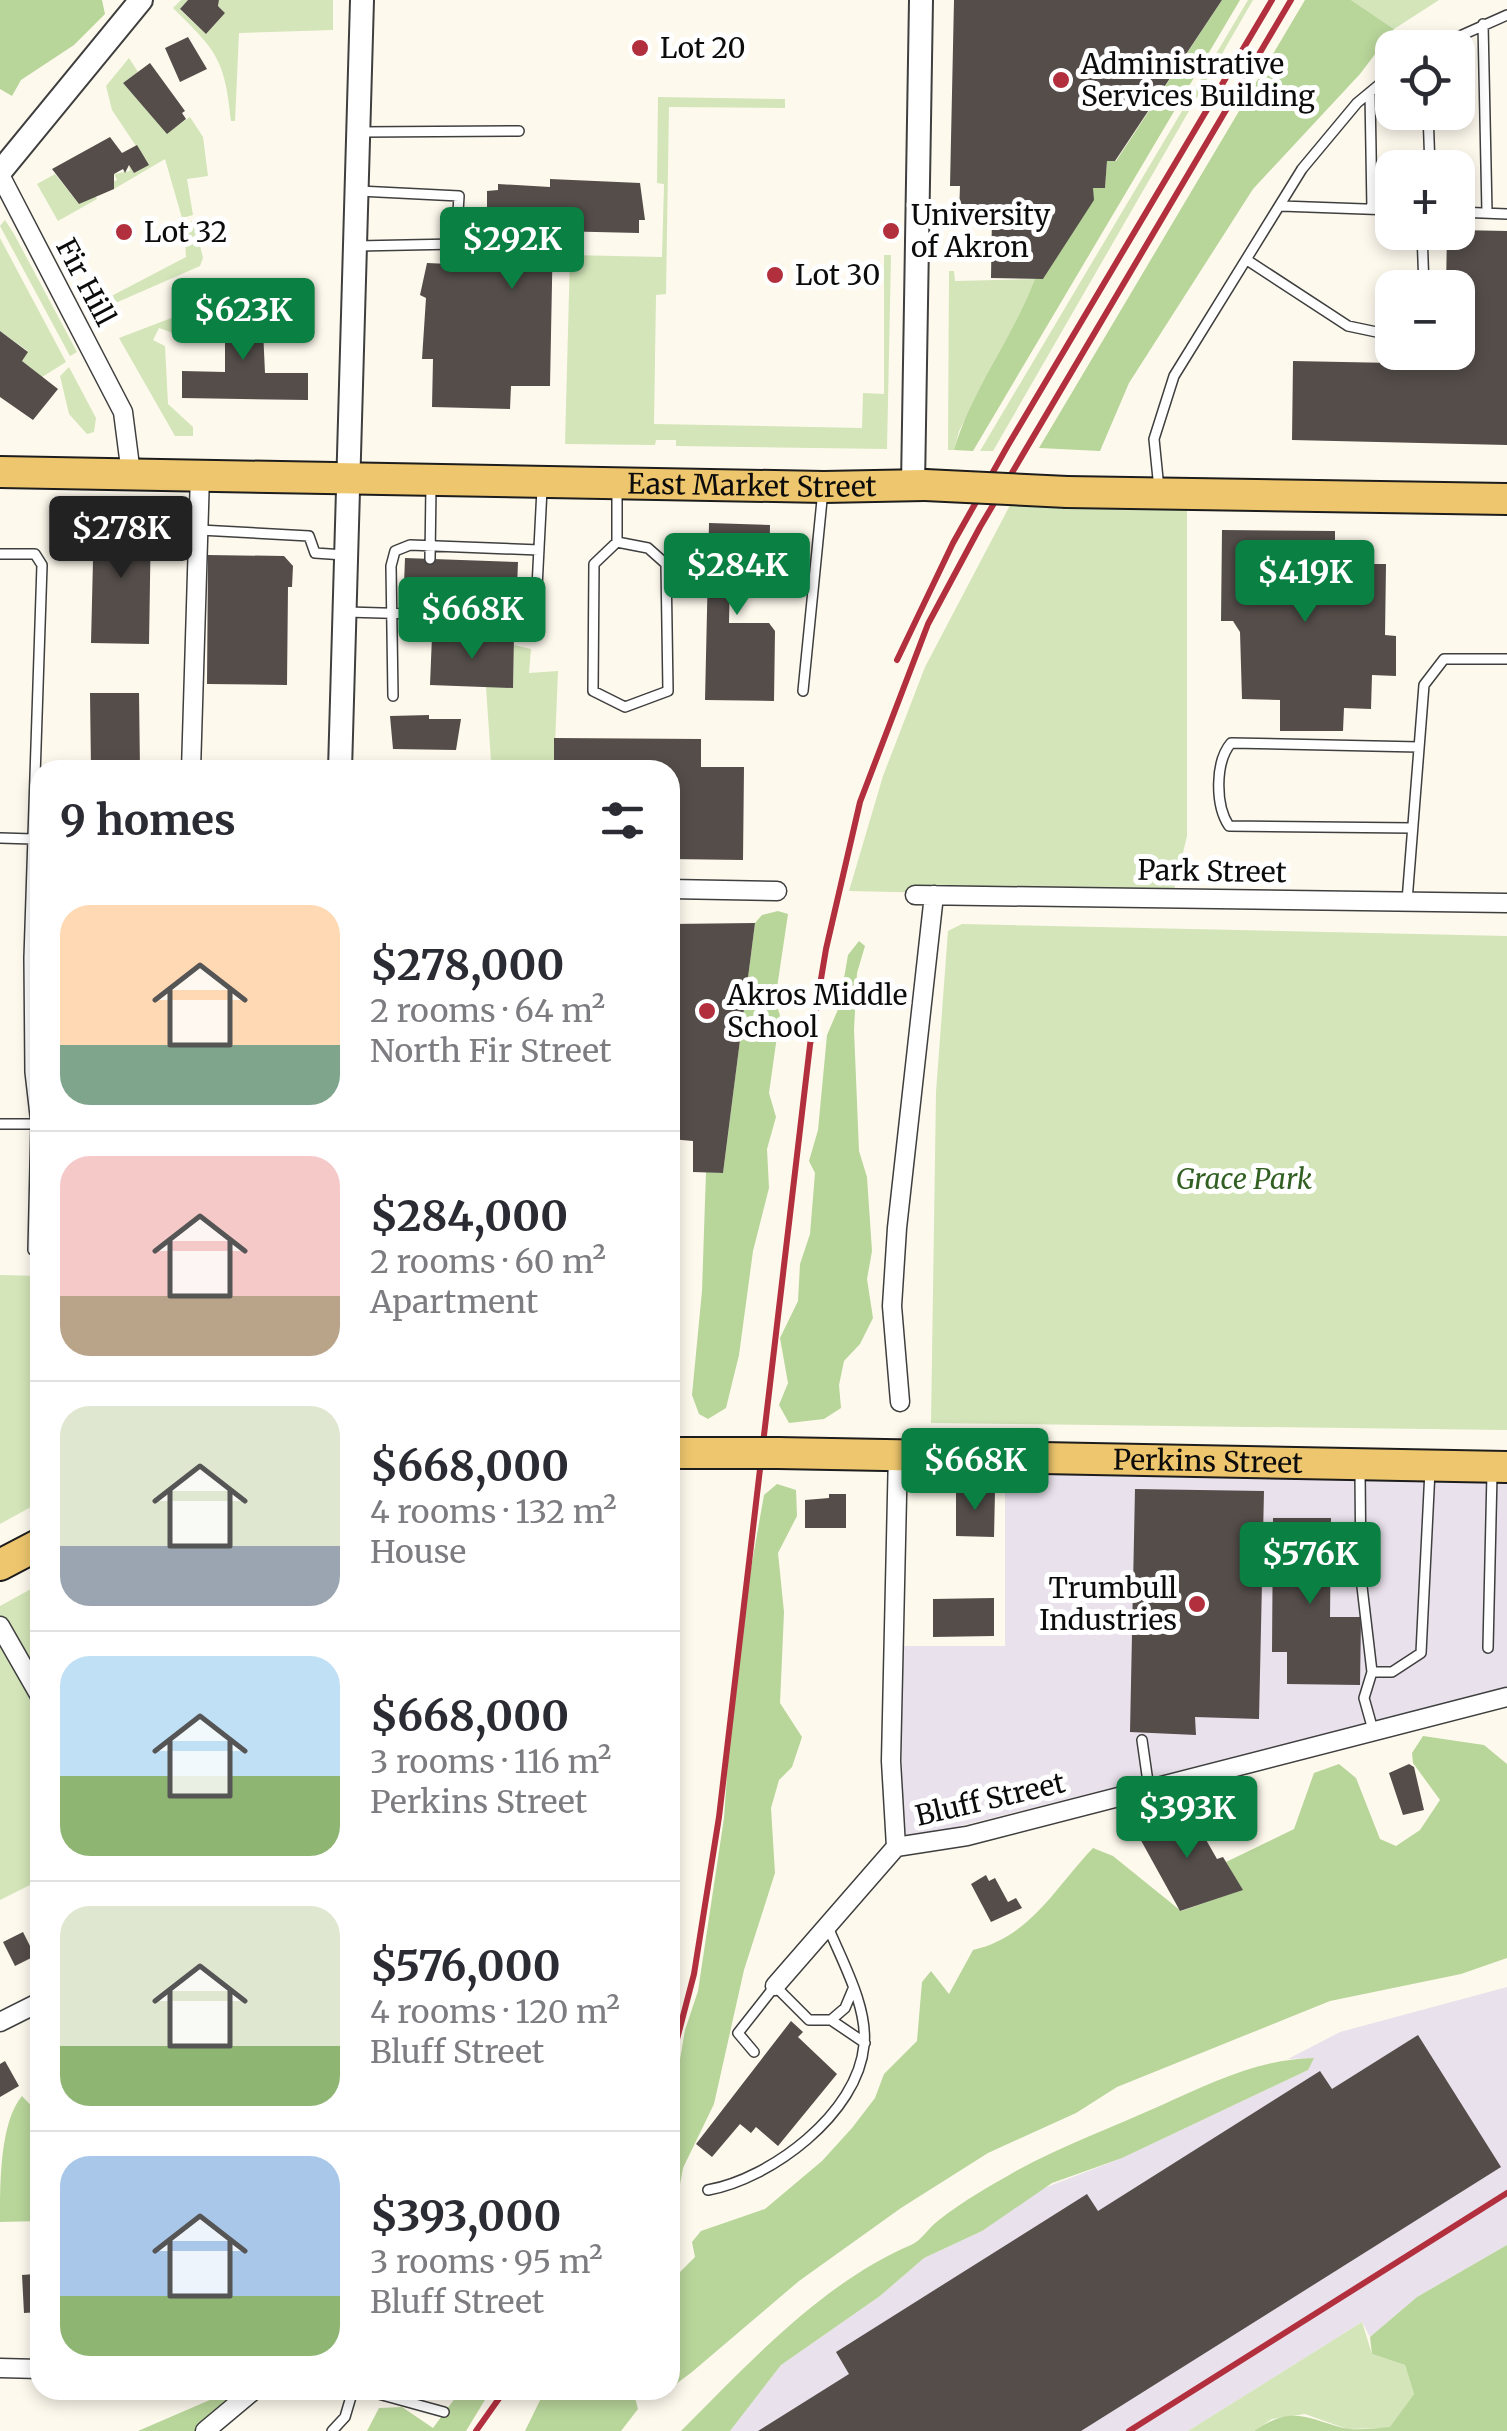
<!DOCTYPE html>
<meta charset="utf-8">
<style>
:root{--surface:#fff;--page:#f2f2f3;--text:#2b2b33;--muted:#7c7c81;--line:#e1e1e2;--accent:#0b8043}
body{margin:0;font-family:Merriweather,serif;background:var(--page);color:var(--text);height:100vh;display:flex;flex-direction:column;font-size:38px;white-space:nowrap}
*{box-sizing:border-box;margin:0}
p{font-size:32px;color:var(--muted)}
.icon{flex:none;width:55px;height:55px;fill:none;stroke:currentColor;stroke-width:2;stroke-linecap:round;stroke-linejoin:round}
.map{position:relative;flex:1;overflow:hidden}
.side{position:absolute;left:30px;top:760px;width:650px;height:1640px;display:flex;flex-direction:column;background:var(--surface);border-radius:30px;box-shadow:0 5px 15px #0003}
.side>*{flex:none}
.buttons{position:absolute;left:1375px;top:30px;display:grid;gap:20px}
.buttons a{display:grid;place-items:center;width:100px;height:100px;border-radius:20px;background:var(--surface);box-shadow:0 5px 15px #0003;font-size:50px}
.price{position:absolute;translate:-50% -85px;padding:0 22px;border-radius:10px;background:var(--accent);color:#fff;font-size:32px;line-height:65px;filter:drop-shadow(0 2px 5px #0008)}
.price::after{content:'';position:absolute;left:50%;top:60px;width:30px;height:22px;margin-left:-15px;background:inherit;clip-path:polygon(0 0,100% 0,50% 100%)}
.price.current{background:#222;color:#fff}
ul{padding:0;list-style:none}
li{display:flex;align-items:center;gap:30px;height:250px;padding:0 30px}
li+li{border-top:2px solid var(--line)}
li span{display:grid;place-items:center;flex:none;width:280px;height:200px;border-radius:30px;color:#555}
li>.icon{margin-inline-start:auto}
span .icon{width:120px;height:120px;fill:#fffc;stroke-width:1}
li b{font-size:42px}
h2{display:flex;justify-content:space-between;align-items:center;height:120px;padding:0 30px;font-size:42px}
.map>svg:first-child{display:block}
.industrial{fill:#e9e1eb}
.green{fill:#d3e5b9}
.forest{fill:#b8d59a}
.building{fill:#544d4a}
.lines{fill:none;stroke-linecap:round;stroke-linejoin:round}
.service-casing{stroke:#3f3f3f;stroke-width:12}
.minor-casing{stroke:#3f3f3f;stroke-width:21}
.tertiary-casing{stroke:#3f3f3f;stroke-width:26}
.primary-casing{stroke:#1d1d1d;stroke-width:34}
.service{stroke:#fff;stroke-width:9}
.minor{stroke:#fff;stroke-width:18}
.tertiary{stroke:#fff;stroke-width:22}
.primary{stroke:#eec66d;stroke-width:30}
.rail{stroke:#b22f3e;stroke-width:6}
.primary-bridge-casing{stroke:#1d1d1d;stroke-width:34;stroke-linecap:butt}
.primary-bridge{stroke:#eec66d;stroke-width:30}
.poi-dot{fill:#b22f3e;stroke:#fff;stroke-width:4}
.labels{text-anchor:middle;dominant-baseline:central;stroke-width:10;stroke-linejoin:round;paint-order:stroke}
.poi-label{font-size:28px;fill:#0c0c0c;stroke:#fff;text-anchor:start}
.street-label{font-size:28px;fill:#0c0c0c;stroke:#fff}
.park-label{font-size:28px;font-style:italic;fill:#325f22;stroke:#fff}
</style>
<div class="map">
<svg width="1507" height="2431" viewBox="0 0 1507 2431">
<rect width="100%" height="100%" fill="#fef9ed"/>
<!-- industrial -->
<path class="industrial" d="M1005,1463L1507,1477V1689L904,1840L899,1646H1005Z
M1507,1987V2245L1417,2297L1370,2337L1362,2322L1188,2431H730L781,2365L880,2296L924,2258L982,2231L1034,2192L1122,2158L1308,2070L1313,2058L1288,2059L1340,2032Z"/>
<!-- green -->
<path class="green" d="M181,0H188L180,10L206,34L225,13L218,6L219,0H333V30L239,33L235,121H231C225,60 217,51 173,8Z
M1248,0H1253L993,451H980Z
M1351,0H1439L1394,29Z
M129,58L138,72L123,83L167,133L190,117L203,137L208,176L187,179L193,215L182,218L165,159L114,189L111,183L117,180L114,174L130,171L129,165L134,173L148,164L112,110L106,86Z
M658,97L785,99V108L669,107L666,294L656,295L654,424L862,428L863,393L884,394V255H891L887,449L676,446V440H656L655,445L565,444L570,255L662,257L664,184L657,183Z
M55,174L79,204L95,195L97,199L58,221L37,184Z
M5,220L14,234L77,352L70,356L0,226Z
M194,220L203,258L200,266L104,308L100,302L186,257L184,225Z
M0,238L66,362L42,377L22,361L28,351L0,331Z
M949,271H954L955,281L1035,279L1029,301L959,431L954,450H948Z
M195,309L197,313L174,322L176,334L159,328L153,340L165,346L168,404L193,427V436H175L119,338Z
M69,367L96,418L94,432L87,434L69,414L60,376Z
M1018,490L1187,493V836L1172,898L849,891L883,776L925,667Z
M514,645L531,649L529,673L558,671L554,770H371L491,761L486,687H513Z
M962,924L1507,936V1430L931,1423L936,1092L948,931Z
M0,1275L40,1276V1502L0,1524Z
M40,1584V1880L0,1900V1606Z
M1362,2322L1372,2354L1405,2365L1414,2394L1390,2428L1347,2429L1305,2414L1272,2419L1254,2431H1188Z"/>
<!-- forest -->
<path class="forest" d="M0,0H102L105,14L74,45L21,80L12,96L0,89Z
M1222,0H1240L973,451L954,450C972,389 1013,338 1035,279H1043L1093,200V188H1105L1107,161H1116Z
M1305,0H1351L1394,29L1360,74L1253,189L1129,383L1100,451L1039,448Z
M778,911L788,914L775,1001L780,1015L769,1093L776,1117L767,1149L769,1188L753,1251L739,1355L726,1408L708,1419L699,1414L692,1395L702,1291L706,1172L723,1173L755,923L762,915Z
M859,941L865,946L857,973L854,1030L859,1151L867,1177L872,1251L867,1279L873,1318L860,1344L844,1361L839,1385L841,1408L824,1419L789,1423L779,1405L788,1383L780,1338L798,1301L800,1264L810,1234L815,1173L809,1161L818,1130L827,1035L839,1007L848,955Z
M777,1484L796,1490L797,1516L778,1553L784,1612L780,1703L802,1737L792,1767L779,1780L771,1808L775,1873L744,1970L714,2104L683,2168L670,2239L671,2112L685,2030L698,1991L724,1818L732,1705L750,1574L764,1495Z
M1423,1736L1484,1745L1507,1764V1958L1461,1974L1330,2001L1117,2087L1076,2113L988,2153L901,2208L799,2281L692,2372L676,2384L670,2379V2282L695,2257L692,2242L701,2231L765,2209L822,2161L852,2128L875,2098L884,2074L917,2041L922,1982L931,1971L949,1994L973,1950C1030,1937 1055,1888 1093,1848L1113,1856L1181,1911L1242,1890L1226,1862L1294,1829L1314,1773L1339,1764L1356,1778L1380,1839L1396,1846L1420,1830L1440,1800L1413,1763L1412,1753Z
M1314,2058L1308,2070L1122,2158L1052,2183L982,2231L924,2258L880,2296L781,2365L730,2431H681C749,2363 822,2283 911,2245C921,2241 929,2227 939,2220C963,2201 990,2186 1016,2171C1064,2145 1113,2127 1162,2105C1211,2083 1259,2059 1314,2058Z
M22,2096L40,2115V2221L0,2222C0,2182 0,2122 22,2096Z
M1507,2245V2431H1254C1291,2406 1304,2417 1343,2428C1357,2431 1376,2428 1390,2427L1414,2394L1405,2365L1372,2354L1370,2337L1417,2297Z
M461,2390H491L466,2431H367L379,2408L402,2407L433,2428Z
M545,2390H633L638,2409L621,2431H525Z
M226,2393L232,2415L208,2431H138Z"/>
<!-- building -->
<path class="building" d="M188,0H219L218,6L225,13L206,34L180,9Z
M954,0H1222L1115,161H1107L1105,188H1093L1094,200L1043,279L991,278L992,215H959L960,186H950Z
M188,37L207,69L180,82L165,48Z
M150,63L185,111L182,113L186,119L167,134L123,83Z
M110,137L122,153L137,145L149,165L134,173L129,165L125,173L123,169L114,174V189L79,204L52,169Z
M550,179L640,183L645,220H639V233L553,231L550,386H511L510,409L432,407L433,359H422L426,298L420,295L427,263L472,265L477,257H491V265H520V224H487V191L498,190V184L550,187Z
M1458,230L1507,231V445L1292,440L1293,361L1444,364V352H1458V288H1446L1447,232Z
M209,306L262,308L265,373H308V400L182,398V371L225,372V333H208Z
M0,331L28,352L22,361L58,389L33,420L0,397Z
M94,518L151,519L149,644L91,643Z
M709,523L770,525L769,577L730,576L729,623H769L775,631L774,701L705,700Z
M1222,530L1335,531V564H1386L1385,635L1396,636V676L1372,675L1371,709L1344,708L1343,731H1280V700L1242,699L1240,632L1233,621H1221Z
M208,555L284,556L293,566L292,587H288L287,685L207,684Z
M405,558L518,562L517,588L404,584Z
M432,636L514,638L513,688L430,685Z
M90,693H139L140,770H91Z
M429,715V719H461L456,750L393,749L390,716Z
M554,738L701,739V767H744L743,860L670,859V770H554Z
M755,923L723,1173L693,1172V1141L670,1139V924Z
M1135,1489L1264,1491L1259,1719L1195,1717L1196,1735L1130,1732Z
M956,1490L995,1491L994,1537L956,1536Z
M829,1494H846V1528H805V1500L829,1498Z
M1273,1518H1331L1330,1617H1361L1360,1685L1287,1684V1652H1272Z
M994,1598V1636L933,1637V1599Z
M1409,1764L1414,1767L1424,1810L1403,1815L1389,1773Z
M1189,1810L1217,1859L1223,1857L1243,1890L1180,1911L1133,1826Z
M986,1875L989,1881L995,1878L1008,1902L1016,1898L1022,1908L991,1922L971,1884Z
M23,1932L35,1956L15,1966L3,1942Z
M791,2021L803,2032L798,2037L837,2074L778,2146L756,2127L751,2133L740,2124L712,2157L696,2144Z
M1418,2035L1501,2167L1081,2431H758L849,2374L836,2352L1087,2194L1098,2211L1320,2071L1332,2089Z
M5,2061L19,2086L0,2097V2064Z
M35,2274L40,2312L24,2313L22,2275Z"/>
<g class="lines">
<defs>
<path id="service" d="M1483,24L1487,213
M1433,48L1507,15
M1370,93L1372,209
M1428,112L1430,168
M362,132L519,131
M1281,206L1392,210
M1458,212L1507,214
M1422,232L1424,288
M357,246L456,244L459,196L359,191
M1247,260L1348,326L1386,334
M1159,489L1154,439L1174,376L1302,169L1357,103L1392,74
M617,491V542L594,564L593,691L625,707L668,691L666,564L648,548L617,542
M200,530L309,536L315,553L344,555
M0,554H35L42,565L29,958L30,1072L36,1124L33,1250
M430,559L431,486
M347,612L520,617L536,607L542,489
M428,615L429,585
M449,615L451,586
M474,616V587
M498,617V587
M803,691L823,490
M393,696L391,566L395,551L410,545L539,550
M1412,828L1229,826C1215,805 1215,762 1231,743L1419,747
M0,838L33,839
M1407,901L1424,685L1444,659H1507
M0,1124H40
M1360,1471L1361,1578L1372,1672H1392L1421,1653L1430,1470
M1488,1648L1492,1474
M1372,1672L1364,1698L1373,1730
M1142,1740L1149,1789
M831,2020L845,2008L853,1989
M754,2052L738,2033L775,1986L809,2020H831L865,2043
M708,2190C770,2179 858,2114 864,2045C868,2007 842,1961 828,1927
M364,2390L444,2412
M332,2431L345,2417L353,2390"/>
<path id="minor" d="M0,175L123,412L131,474
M191,770L200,475
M670,889L777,891
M915,895L1507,903
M900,1402L892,1306L897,1228L934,895
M0,1626L40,1696
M896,1847L891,1761L898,1452
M775,1986L896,1847L967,1836L1507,1697
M0,2022L40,2002
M0,2368L40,2369
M205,2431L254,2390"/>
<path id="tertiary" d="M0,172L141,0
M913,485L921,0
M340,770L362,0"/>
<g id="primary">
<path id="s1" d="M0,472L824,487L925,485"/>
<path d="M1067,492L1507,499"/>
<path d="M670,1453H707"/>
<path id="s2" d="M778,1453L1507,1467"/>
<path d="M0,1565L40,1544"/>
</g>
</defs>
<!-- service casing -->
<use href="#service" class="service-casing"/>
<!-- minor casing -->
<use href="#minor" class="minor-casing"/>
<!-- tertiary casing -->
<use href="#tertiary" class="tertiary-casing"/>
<!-- primary casing -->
<use href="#primary" class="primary-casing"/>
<!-- service -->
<use href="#service" class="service"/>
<!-- minor -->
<use href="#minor" class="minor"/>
<!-- tertiary -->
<use href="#tertiary" class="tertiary"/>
<!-- primary -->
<use href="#primary" class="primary"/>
<!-- rail -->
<path class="rail" d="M897,660L953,543L1007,447L1272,0
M670,2066L694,1974L719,1817L810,1045L826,949L860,802L928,624L980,527L1291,0
M476,2431L505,2390
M1129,2431L1507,2193"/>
<defs>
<path id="primary-bridge" d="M925,485L1067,492
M707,1453H778"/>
</defs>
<!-- primary-bridge casing -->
<use href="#primary-bridge" class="primary-bridge-casing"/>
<!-- primary-bridge -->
<use href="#primary-bridge" class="primary-bridge"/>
</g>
<!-- markers -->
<g class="poi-dot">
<circle cx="640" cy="48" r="10"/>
<circle cx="1061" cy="80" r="10"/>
<circle cx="891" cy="231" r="10"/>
<circle cx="124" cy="232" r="10"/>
<circle cx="775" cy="275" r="10"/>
<circle cx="707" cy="1011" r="10"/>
<circle cx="1197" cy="1604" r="10"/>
</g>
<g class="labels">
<!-- poi labels -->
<g class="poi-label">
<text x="660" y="48">Lot 20</text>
<text x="1081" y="64">Administrative<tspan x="1081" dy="32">Services Building</tspan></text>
<text x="911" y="215">University<tspan x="911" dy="32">of Akron</tspan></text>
<text x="144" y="232">Lot 32</text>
<text x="795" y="275">Lot 30</text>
<text x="727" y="995">Akros Middle<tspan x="727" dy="32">School</tspan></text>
<text x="1177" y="1588" text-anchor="end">Trumbull<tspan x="1177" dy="32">Industries</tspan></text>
</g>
<!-- street labels -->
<g class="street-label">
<text transform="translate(86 282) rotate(62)">Fir Hill</text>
<text stroke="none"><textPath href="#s1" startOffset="752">East Market Street</textPath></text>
<text transform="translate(1212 871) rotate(1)">Park Street</text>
<text stroke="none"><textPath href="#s2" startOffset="430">Perkins Street</textPath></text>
<text transform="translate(990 1799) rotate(-13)">Bluff Street</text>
</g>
<!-- park labels -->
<g class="park-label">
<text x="1244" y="1179">Grace Park</text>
</g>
</g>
</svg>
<div class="buttons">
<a><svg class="icon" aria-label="locate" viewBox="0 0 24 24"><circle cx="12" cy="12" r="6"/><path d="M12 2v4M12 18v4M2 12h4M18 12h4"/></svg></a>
<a>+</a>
<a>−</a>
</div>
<b class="price" style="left:512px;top:292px">$292K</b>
<b class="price" style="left:243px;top:363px">$623K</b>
<b class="price current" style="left:121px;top:581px">$278K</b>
<b class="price" style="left:737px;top:618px">$284K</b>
<b class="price" style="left:1305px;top:625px">$419K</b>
<b class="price" style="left:472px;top:662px">$668K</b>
<b class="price" style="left:975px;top:1513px">$668K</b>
<b class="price" style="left:1310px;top:1607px">$576K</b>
<b class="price" style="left:1187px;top:1861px">$393K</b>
<section class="side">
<h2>9 homes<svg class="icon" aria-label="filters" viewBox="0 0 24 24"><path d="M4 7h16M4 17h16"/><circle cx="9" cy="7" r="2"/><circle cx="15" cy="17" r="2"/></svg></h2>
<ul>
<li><span style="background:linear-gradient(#ffd9b3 70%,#7fa58c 0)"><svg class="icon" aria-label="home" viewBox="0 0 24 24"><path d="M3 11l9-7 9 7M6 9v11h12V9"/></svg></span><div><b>$278,000</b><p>2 rooms · 64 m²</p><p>North Fir Street</p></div></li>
<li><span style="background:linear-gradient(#f6c9c9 70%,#b9a48a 0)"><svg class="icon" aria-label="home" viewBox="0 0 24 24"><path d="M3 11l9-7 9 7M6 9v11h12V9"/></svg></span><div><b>$284,000</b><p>2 rooms · 60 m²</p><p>Apartment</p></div></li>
<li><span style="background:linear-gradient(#dfe7d0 70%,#9aa5b1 0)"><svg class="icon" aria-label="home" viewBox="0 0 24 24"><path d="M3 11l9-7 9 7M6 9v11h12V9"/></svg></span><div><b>$668,000</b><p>4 rooms · 132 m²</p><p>House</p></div></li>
<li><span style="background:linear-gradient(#bfe0f5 60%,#8fb573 0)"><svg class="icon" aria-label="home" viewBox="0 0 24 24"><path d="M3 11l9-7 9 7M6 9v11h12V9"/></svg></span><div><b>$668,000</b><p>3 rooms · 116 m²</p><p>Perkins Street</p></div></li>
<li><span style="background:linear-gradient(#dfe7d0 70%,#8fb573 0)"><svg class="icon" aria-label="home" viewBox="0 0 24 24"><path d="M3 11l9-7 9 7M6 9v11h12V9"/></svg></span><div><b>$576,000</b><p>4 rooms · 120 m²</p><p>Bluff Street</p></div></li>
<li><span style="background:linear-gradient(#a9c7e8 70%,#8fb573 0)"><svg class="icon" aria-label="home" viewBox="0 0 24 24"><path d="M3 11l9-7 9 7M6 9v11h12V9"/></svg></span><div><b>$393,000</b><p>3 rooms · 95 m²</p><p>Bluff Street</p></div></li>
</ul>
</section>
</div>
